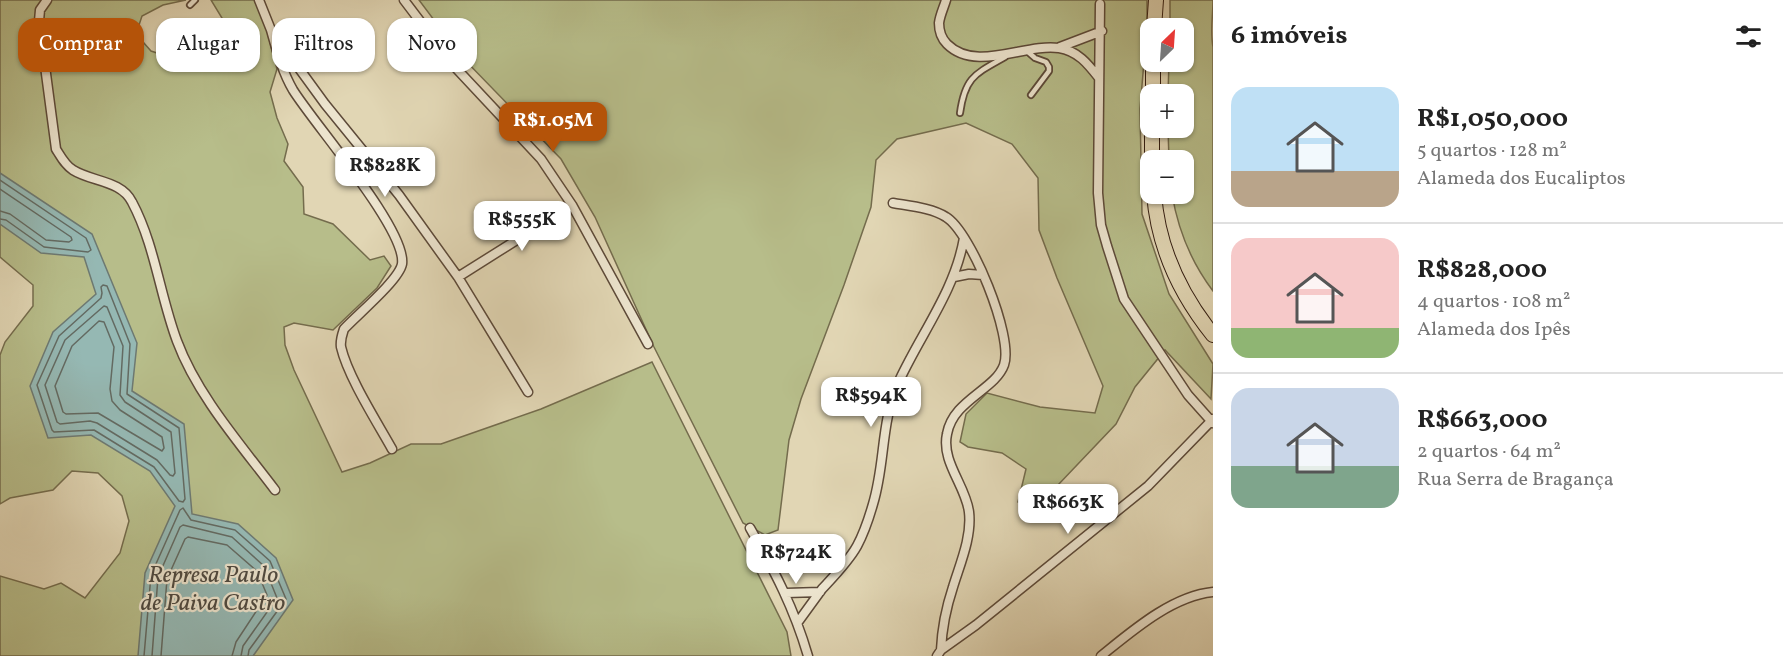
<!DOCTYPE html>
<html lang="pt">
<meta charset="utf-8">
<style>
:root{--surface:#fff;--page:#f6f6f6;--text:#222;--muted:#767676;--line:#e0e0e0;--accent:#b45309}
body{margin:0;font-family:Vollkorn,serif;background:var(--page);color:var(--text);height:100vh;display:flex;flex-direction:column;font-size:22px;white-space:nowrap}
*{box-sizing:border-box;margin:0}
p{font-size:20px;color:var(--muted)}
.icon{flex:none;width:33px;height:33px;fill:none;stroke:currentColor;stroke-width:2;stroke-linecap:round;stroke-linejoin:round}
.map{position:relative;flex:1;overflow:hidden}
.panel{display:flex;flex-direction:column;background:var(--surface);width:570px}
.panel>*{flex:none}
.top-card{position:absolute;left:18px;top:18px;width:570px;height:54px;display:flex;gap:12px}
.needle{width:39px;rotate:25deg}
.tools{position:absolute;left:1140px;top:18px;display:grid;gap:12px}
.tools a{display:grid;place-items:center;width:54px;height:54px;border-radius:12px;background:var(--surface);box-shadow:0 2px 4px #0004;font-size:30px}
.price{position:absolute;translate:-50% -51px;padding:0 14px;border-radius:12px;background:#fff;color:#222;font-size:20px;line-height:39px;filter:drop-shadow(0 2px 3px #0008)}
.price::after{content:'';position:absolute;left:50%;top:36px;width:18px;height:14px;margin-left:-9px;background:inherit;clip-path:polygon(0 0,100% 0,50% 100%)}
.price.active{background:var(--accent);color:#fff}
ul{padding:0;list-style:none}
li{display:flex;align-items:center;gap:18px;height:150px;padding:0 18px}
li+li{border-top:2px solid var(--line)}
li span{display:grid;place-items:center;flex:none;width:168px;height:120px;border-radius:18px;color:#555}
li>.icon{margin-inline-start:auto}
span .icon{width:72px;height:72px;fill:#fffc;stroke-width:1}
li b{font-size:26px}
h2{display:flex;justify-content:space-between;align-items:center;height:72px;padding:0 18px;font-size:26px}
.pill{padding:0 21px;border-radius:18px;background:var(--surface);box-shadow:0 2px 4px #0004;font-size:21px;line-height:54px}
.pill.active{background:var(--accent);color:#fff}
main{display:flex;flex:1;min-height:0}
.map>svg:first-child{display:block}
.green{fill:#b7bd8a;stroke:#746c4d;stroke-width:1.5}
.water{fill:#95b8b3;stroke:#6d7972;stroke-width:1.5}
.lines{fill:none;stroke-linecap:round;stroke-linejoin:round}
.shore{stroke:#636a62;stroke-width:1.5}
.service-casing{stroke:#5d4a39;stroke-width:8}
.minor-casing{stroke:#5d4a39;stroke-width:11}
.primary-casing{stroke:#311b10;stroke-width:16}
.service{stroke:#ece4ce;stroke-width:4.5}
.minor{stroke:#ece4ce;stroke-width:8}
.primary{stroke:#e1d6b4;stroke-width:14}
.labels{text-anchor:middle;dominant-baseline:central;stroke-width:4.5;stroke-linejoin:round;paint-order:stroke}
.water-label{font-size:24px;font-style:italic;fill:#4f4a41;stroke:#ece4ce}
</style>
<main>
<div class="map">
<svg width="1213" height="656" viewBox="0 0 1213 656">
<rect width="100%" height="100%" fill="#e1d6b4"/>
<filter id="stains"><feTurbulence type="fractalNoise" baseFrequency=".00333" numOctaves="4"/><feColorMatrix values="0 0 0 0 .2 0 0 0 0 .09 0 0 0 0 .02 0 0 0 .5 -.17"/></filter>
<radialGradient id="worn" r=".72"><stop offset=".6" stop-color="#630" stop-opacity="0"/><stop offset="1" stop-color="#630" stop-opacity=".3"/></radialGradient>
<!-- green -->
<path class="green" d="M0,0H186L163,5L142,16L136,34L151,51L175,59L211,38L222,18L211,0H259L277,69L270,92L277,118L288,144L284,161L303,187L304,214L333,224L370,260L384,256L391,266L377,288L333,330L294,323L284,327L285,345L294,370L342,472L370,463L411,444H441L541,409L652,362L787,632L791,656H0V576L44,589L61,583L85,598L120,553L129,521L122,496L98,473L72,471L53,490L10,498L0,504V355L5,342L33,306V285L0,257Z
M419,0H1147V26L1140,109L1142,214L1169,294L1213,364L1211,399L1165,350L1135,387L1116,424L1038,506L1018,502L1026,469L1002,453L968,447L960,442L966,414L987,393L1040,407L1095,413L1103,386L1057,278L1039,230L1038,178L1012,144L966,123L897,139L876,160L871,207L844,285L801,399L789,440L778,530L765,535L743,523L654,347L595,217L561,159L461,56Z
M1170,0H1213C1213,17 1210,31 1213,47V291C1191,262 1178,230 1172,194H1184V160H1169L1168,128H1184V94H1168L1169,62H1184V28H1170Z"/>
<!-- water -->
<path class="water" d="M0,173L92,234L137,343L132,391L184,424L192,514L238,524L276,558L293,600L253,656H138L145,573L175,506L150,471L91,435L48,438L30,386L53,332L96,294L84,257L41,253L0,224Z"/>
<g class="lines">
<!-- shore -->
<path class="shore" d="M0,180L86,238L91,250L88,252L44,247L6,220L0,219
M0,189L71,237L72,240L69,242L46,240L10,214L0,211
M103,285L107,286L130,344L127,394L179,428L185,499L183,502L179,501L154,467L94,430L54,432L52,430L37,385L59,336L101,298L102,293L101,287Z
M104,306L107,307L123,346L120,395L125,402L171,432L175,473L173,476L170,475L157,460L97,423L90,421L60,424L57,422L45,385L65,340Z
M99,321L104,322L114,347L110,389L112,401L120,410L162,437L164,448L162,451L98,413L66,414L63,412L55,386L72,346Z
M144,656L151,575L180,510L183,508L191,520L235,530L270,561L286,599L249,650L248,656
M152,656L158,577L180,527L183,525L232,537L264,566L277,598L243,646L241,656
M161,656L167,579L185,539L188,537L227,545L257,571L267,595L236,642L232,656"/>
<defs>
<path id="service" d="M190,5L195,0
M1027,51L1035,58L1046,62L1049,67V71L1031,95
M960,113C965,77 975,74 1005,57"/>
<path id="minor" d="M47,0L40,10L39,21L56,149C61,157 65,165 73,170C92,182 121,180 132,202C155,245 160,296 177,341C197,395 241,445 275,490
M259,0L271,30L290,56L325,104L399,195L458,277L528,392
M404,0L454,66L541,159L572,205L648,344
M946,0C944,7 940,15 939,23C939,30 941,38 947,44C976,73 1025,43 1059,48C1078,51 1088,64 1099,78
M1100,4L1098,193L1101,225L1107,246L1124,299L1188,395L1213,423
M271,30C277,51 282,71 293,90C314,124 407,230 402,264C399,280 357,315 344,329C342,335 340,340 341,347C348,377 377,422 392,449
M1060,47L1102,31
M893,203C910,206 932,208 946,217C971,232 1014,337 1004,365C995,390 953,400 947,434C941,462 966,486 969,512C972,537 960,564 953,587C946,608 942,628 941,650
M458,277L572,205
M954,277L969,274L983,275
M750,528C775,572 794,608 808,656
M786,593L820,592
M798,622C806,611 814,600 822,589C834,576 848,562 857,546C864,533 869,518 873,504C886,461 880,421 900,379C922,332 955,290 964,238
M937,656L941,650L976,625L1148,486L1213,419
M1101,656C1132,631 1172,596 1213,592"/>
<path id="primary" d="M1154,28L1156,0
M1153,94V62
M1152,128V160
M1154,194C1158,246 1180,294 1213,335"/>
</defs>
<!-- service casing -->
<use href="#service" class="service-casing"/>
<!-- minor casing -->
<use href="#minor" class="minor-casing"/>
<!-- primary casing -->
<use href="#primary" class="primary-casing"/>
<!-- service -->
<use href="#service" class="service"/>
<!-- minor -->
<use href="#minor" class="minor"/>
<!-- primary -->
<use href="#primary" class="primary"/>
</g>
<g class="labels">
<!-- water labels -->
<g class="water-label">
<text x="213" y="576">Represa Paulo<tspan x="213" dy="28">de Paiva Castro</tspan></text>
</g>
</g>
<rect width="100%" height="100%" filter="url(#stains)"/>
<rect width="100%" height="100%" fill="url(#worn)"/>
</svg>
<div class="tools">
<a><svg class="needle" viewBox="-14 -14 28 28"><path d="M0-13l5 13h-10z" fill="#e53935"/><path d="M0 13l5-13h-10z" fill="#767676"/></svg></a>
<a>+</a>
<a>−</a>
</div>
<b class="price active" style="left:553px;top:153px">R$1.05M</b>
<b class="price" style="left:385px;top:198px">R$828K</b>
<b class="price" style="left:522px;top:252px">R$555K</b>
<b class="price" style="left:871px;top:428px">R$594K</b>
<b class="price" style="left:1068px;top:535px">R$663K</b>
<b class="price" style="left:796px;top:585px">R$724K</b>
<div class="top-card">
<a class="pill active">Comprar</a>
<a class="pill">Alugar</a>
<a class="pill">Filtros</a>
<a class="pill">Novo</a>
</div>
</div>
<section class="panel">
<h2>6 imóveis<svg class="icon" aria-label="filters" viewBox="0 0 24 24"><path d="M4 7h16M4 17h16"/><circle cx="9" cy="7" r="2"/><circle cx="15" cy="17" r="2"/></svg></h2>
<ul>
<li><span style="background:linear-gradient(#bfe0f5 70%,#b9a48a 0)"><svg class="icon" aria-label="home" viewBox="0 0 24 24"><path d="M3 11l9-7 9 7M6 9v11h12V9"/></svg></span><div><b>R$1,050,000</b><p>5 quartos · 128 m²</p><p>Alameda dos Eucaliptos</p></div></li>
<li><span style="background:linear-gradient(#f6c9c9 75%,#8fb573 0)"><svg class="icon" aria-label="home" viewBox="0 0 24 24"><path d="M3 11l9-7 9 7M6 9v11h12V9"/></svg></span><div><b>R$828,000</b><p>4 quartos · 108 m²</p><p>Alameda dos Ipês</p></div></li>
<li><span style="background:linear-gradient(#c9d6e8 65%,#7fa58c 0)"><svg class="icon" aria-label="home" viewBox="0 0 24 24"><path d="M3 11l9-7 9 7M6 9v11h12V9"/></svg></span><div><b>R$663,000</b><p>2 quartos · 64 m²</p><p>Rua Serra de Bragança</p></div></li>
</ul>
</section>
</main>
